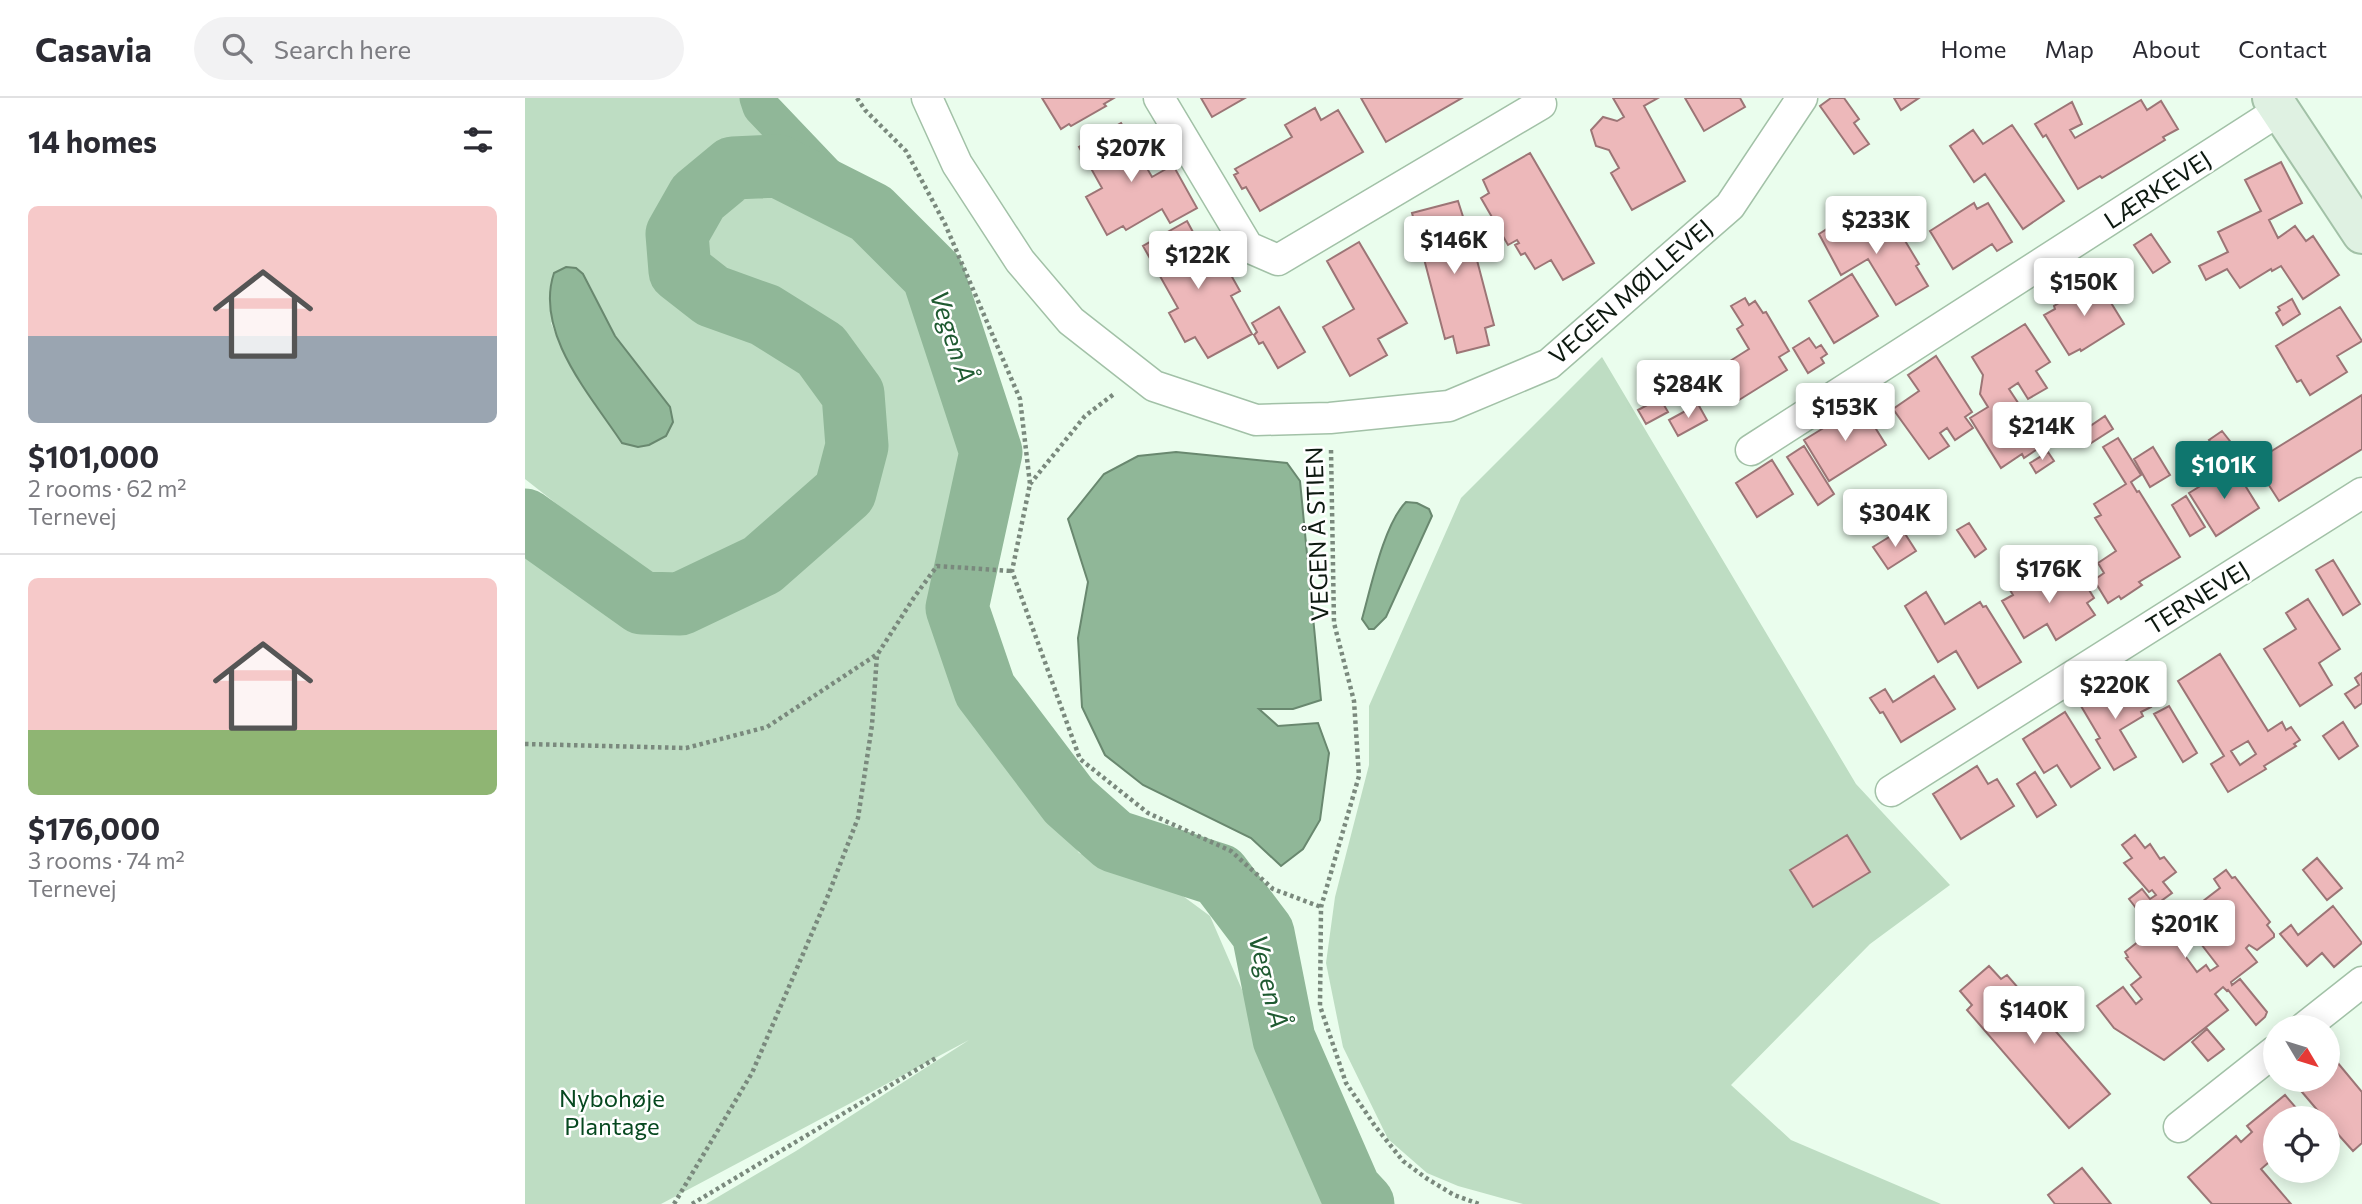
<!DOCTYPE html>
<meta charset="utf-8">
<style>
:root{--surface:#fff;--page:#f2f2f3;--text:#2b2b33;--muted:#7c7c81;--line:#e1e1e2;--accent:#0f766e}
body{margin:0;font-family:Commissioner,sans-serif;background:var(--page);color:var(--text);height:100vh;display:flex;flex-direction:column;font-size:26px;white-space:nowrap}
*{box-sizing:border-box;margin:0}
p{font-size:23px;color:var(--muted)}
.icon{flex:none;width:38px;height:38px;fill:none;stroke:currentColor;stroke-width:2;stroke-linecap:round;stroke-linejoin:round}
.map{position:relative;flex:1;overflow:hidden}
.panel{display:flex;flex-direction:column;background:var(--surface);width:525px}
.panel>*{flex:none}
.needle{width:46px;rotate:128deg}
.tools{position:absolute;left:1738px;top:917px;display:grid;gap:14px}
.tools a{display:grid;place-items:center;width:77px;height:77px;border-radius:50%;background:var(--surface);box-shadow:0 4px 18px #0003;font-size:35px}
.price{position:absolute;translate:-50% -60px;padding:0 16px;border-radius:7px;background:#fff;color:#222;font-size:23px;line-height:46px;filter:drop-shadow(0 2px 4px #0008)}
.price::after{content:'';position:absolute;left:50%;top:42px;width:21px;height:16px;margin-left:-10px;background:inherit;clip-path:polygon(0 0,100% 0,50% 100%)}
.price.on{background:var(--accent);color:#fff}
ul{padding:0;list-style:none}
li{display:grid;align-content:center;gap:14px;height:371px;padding:0 28px}
li+li{border-top:2px solid var(--line)}
li span{display:grid;place-items:center;height:217px;border-radius:10px;color:#555}
li>.icon{margin-inline-start:auto}
span .icon{width:126px;height:126px;fill:#fffc;stroke-width:1}
li b{font-size:30px}
h2{display:flex;justify-content:space-between;align-items:center;height:84px;padding:0 28px;font-size:30px}
header{display:flex;align-items:center;gap:42px;box-sizing:border-box;height:98px;padding:0 35px;background:var(--surface);border-bottom:2px solid var(--line)}
header strong{font-size:33px}
nav{display:flex;gap:38px;margin-inline-start:auto;font-size:24px}
.search{width:490px;height:63px;background:var(--page);display:flex;align-items:center;gap:18px;box-sizing:border-box;padding:0 24px;border-radius:38px;color:var(--muted);font-size:26px}
main{display:flex;flex:1;min-height:0}
.map>svg:first-child{display:block}
.green{fill:#beddc3;fill-rule:evenodd}
.water{fill:#90b798;stroke:#69886f;stroke-width:2}
.lines{fill:none;stroke-linecap:round;stroke-linejoin:round}
.canal{stroke:#90b798;stroke-width:37}
.river{stroke:#90b798;stroke-width:63}
.building{fill:#edb8ba;stroke:#9c7576;stroke-width:2;fill-rule:evenodd}
.street-casing{stroke:#a2c1a7;stroke-width:33}
.secondary-casing{stroke:#a2c1a7;stroke-width:42}
.path{stroke:#7a897d;stroke-width:4.5;stroke-dasharray:3.5 3.5;stroke-linecap:butt}
.street{stroke:#fff;stroke-width:30}
.secondary{stroke:#dff1e2;stroke-width:38}
.labels{text-anchor:middle;dominant-baseline:central;stroke-width:5;stroke-linejoin:round;paint-order:stroke}
.street-label{font-size:24px;fill:#0d1910;stroke:#fff}
.park-label{font-size:24px;fill:#06481f;stroke:#fff}
.water-label{font-size:26px;font-style:italic;fill:#1f5a31;stroke:#fff}
</style>
<header>
<strong>Casavia</strong>
<div class="search"><svg class="icon" aria-label="search" viewBox="0 0 24 24"><circle cx="10" cy="10" r="6"/><path d="M15 15l6 6"/></svg>Search here</div>
<nav><a>Home</a><a>Map</a><a>About</a><a>Contact</a></nav>
</header>
<main>
<section class="panel">
<h2>14 homes<svg class="icon" aria-label="filters" viewBox="0 0 24 24"><path d="M4 7h16M4 17h16"/><circle cx="9" cy="7" r="2"/><circle cx="15" cy="17" r="2"/></svg></h2>
<ul>
<li><span style="background:linear-gradient(#f6c9c9 60%,#9aa5b1 0)"><svg class="icon" aria-label="home" viewBox="0 0 24 24"><path d="M3 11l9-7 9 7M6 9v11h12V9"/></svg></span><div><b>$101,000</b><p>2 rooms · 62 m²</p><p>Ternevej</p></div></li>
<li><span style="background:linear-gradient(#f6c9c9 70%,#8fb573 0)"><svg class="icon" aria-label="home" viewBox="0 0 24 24"><path d="M3 11l9-7 9 7M6 9v11h12V9"/></svg></span><div><b>$176,000</b><p>3 rooms · 74 m²</p><p>Ternevej</p></div></li>
</ul>
</section>
<div class="map">
<svg width="1837" height="1106" viewBox="0 0 1837 1106">
<rect width="100%" height="100%" fill="#eafded"/>
<!-- green -->
<path class="green" d="M0,0H227L230,10L281,62L214,47L185,56L130,126C122,144 146,201 163,211C174,216 184,213 195,215C215,220 285,257 297,272C319,298 314,332 316,364L300,384L245,437L150,480L127,481L0,381ZM59,176L90,238L145,310L97,345L40,258L26,225Z
M236,87L319,120L391,188L447,345L408,503L413,545L554,755L643,787L685,818L810,1106H181L271,1053L444,942L136,1106H0V444L75,506L121,528H152L295,448L335,395L346,317L329,259L293,226L187,166C179,137 177,107 208,90C215,86 228,87 236,87Z
M1077,259L1331,686L1425,787L1345,846L1206,987L1266,1042L1416,1106H998L933,1088L902,1075L863,1041L818,949L801,865L810,799L844,667V608L936,400Z"/>
<!-- water -->
<path class="water" d="M41,169L51,170L58,176L90,238L145,309L148,324L141,338L124,347L113,349L97,345C66,298 9,235 29,175Z
M651,354L762,365L775,383L796,602L768,611H734L753,628L793,625L804,655L795,722L778,751L756,768L726,740L618,687L580,657L557,609L553,540L563,484L543,421L579,376L613,358Z
M881,404L892,405L904,411L907,418L861,519L849,531H844L837,521C846,489 859,426 881,404Z"/>
<g class="lines">
<!-- canal -->
<path class="canal" d="M233,0L236,9L317,94L346,115"/>
<!-- river -->
<path class="river" d="M0,422L117,505L155,506L237,467L320,394L332,348L328,296L296,252L240,217L187,198L155,173L152,136L173,99L208,70L253,68L346,115L408,177L466,354L432,510L460,592L544,703L589,743L694,777L738,835L759,941L825,1092L838,1106"/>
</g>
<!-- building -->
<path class="building" d="M517,0H589L579,6L581,8L546,28L544,26L536,31Z
M676,0H720L687,19Z
M836,0H937L861,44Z
M1088,0H1133L1119,8L1160,83L1107,112L1086,75L1094,70L1084,52L1071,48L1066,32L1078,19L1092,23L1099,19Z
M1160,0H1215L1220,9L1179,33Z
M1306,0H1319L1334,21L1329,25L1344,46L1329,56L1295,8Z
M1369,0H1394L1376,12Z
M1616,2L1622,12L1636,3L1653,31L1638,39L1640,42L1577,80L1575,78L1553,91L1521,37L1518,39L1510,26L1547,4L1557,26L1545,32L1550,40Z
M790,10L796,22L813,12L838,54L735,113L721,89L717,91L709,77L713,75L710,71L767,39L760,27Z
M596,25L627,79L648,67L672,110L645,125L637,111L601,132L598,128L582,137L561,99L577,90L554,49Z
M1487,27L1539,103L1498,131L1460,76L1449,84L1425,48L1448,32L1458,46Z
M1005,55L1069,165L1038,182L1026,162L1010,171L1000,155L996,157L990,147L994,145L992,142L983,147L956,100L964,95L958,82Z
M1756,64L1777,105L1744,122L1753,140L1770,128L1781,143L1788,138L1814,177L1778,201L1756,168L1747,173L1746,171L1715,190L1702,171L1681,182L1674,168L1703,154L1693,134L1736,113L1720,82Z
M933,103L941,128H943L969,227L960,230L964,247L932,255L928,238L920,241L887,115Z
M1449,105L1452,111L1463,105L1487,144L1472,153L1467,146L1428,171L1405,133Z
M1316,118L1322,128L1328,124L1333,133L1359,118L1371,139L1376,136L1394,166L1391,168L1403,188L1371,207L1343,161L1316,177L1294,136L1305,129L1310,137L1313,136L1308,123Z
M662,123L682,160L693,154L715,193L706,198L727,236L683,260L670,239L660,244L644,215L653,210L618,148Z
M1626,136L1645,164L1628,175L1609,147Z
M834,144L882,225L853,241L862,257L825,278L798,229L829,211L802,163Z
M1327,176L1353,218L1309,245L1284,203Z
M1572,182L1599,226L1556,253L1555,251L1544,257L1519,217L1530,211L1529,208Z
M1220,200L1224,207L1230,203L1238,215L1241,214L1264,253L1254,259L1262,272L1214,302L1207,291L1204,294L1197,282L1200,280L1194,270L1224,251L1212,231L1218,227L1206,208Z
M1767,201L1775,216L1758,227L1751,215L1755,212L1753,209Z
M754,209L780,254L753,270L738,244L734,246L729,237L732,234L727,225Z
M1815,209L1837,243L1812,258L1822,274L1785,297L1776,282L1772,284L1751,248Z
M1500,226L1525,264L1511,273L1522,290L1503,301L1493,285L1484,291L1520,346L1499,360L1497,356L1476,370L1445,320L1463,309L1455,296L1458,277L1447,259Z
M1284,240L1291,250L1296,247L1302,256L1296,260L1299,265L1283,275L1268,250Z
M1411,258L1447,314L1440,319L1448,330L1430,342L1422,330L1415,335L1424,348L1404,361L1368,311L1394,293L1383,277Z
M1837,297V351L1754,403L1729,364Z
M1135,300L1143,314L1121,326L1113,312Z
M1173,306L1182,322L1153,338L1144,322Z
M1336,307L1361,347L1304,383L1279,342Z
M1580,318L1588,331L1563,347L1561,331Z
M1697,333L1708,347L1695,357L1684,342Z
M1593,340L1616,377L1606,384L1612,394L1614,393L1655,459L1614,484L1617,487L1596,501L1594,498L1583,505L1569,482L1579,475L1573,465L1591,453L1570,420L1576,417L1569,406L1601,386L1578,349Z
M1279,348L1309,396L1293,407L1262,359Z
M1628,349L1645,377L1625,389L1609,361Z
M1523,354L1529,363L1511,375L1505,365Z
M1247,362L1268,396L1232,419L1211,385Z
M1708,368L1734,410L1691,438L1664,395Z
M1661,398L1680,429L1665,438L1647,407Z
M1444,425L1461,451L1450,459L1432,432Z
M1377,431L1391,453L1363,471L1348,449Z
M1808,462L1835,506L1818,517L1791,472Z
M1516,475L1525,490L1545,478L1548,484L1556,479L1569,500L1562,505L1570,517L1531,542L1522,526L1499,540L1477,503L1488,497L1482,487L1495,478L1500,485Z
M1401,494L1420,526L1455,504L1458,509L1461,508L1496,564L1453,590L1431,553L1413,564L1380,508Z
M1783,501L1815,551L1794,565L1807,587L1775,608L1739,551L1771,531L1761,515Z
M1695,556L1743,633L1757,624L1761,632L1766,629L1775,642L1769,646L1771,648L1739,668L1741,671L1703,694L1686,666L1699,658L1653,583ZM1723,643L1731,656L1715,667L1706,653Z
M1837,575V605L1830,610L1820,596L1834,587L1830,580Z
M1409,578L1430,611L1376,644L1358,614L1355,615L1345,600L1360,591L1368,604Z
M1596,583L1605,597L1615,591L1626,609L1616,614L1618,618L1595,632L1611,659L1589,672L1571,642L1575,640L1556,608Z
M1644,608L1672,655L1658,664L1629,616Z
M1540,614L1575,670L1546,689L1532,667L1519,675L1498,641Z
M1818,624L1833,648L1814,661L1798,638Z
M1452,668L1463,686L1472,681L1489,708L1436,741L1408,696Z
M1510,674L1531,707L1512,719L1492,686Z
M1322,737L1345,774L1288,809L1265,772Z
M1610,737L1620,750L1625,746L1635,761L1639,759L1651,774L1638,784L1647,795L1632,806L1665,849L1658,855L1672,874L1681,867L1685,873L1693,868L1656,820L1695,790L1689,781L1701,772L1707,780L1710,779L1745,824L1742,827L1749,836V839L1732,852L1724,847L1721,850L1732,864L1706,884L1707,887L1715,881L1742,914L1740,919L1731,927L1703,892L1702,893L1698,889L1690,896L1703,912L1639,962L1589,930L1572,908L1598,889L1611,906L1617,901L1606,887L1616,879L1601,860L1603,859L1600,854L1628,832L1604,801L1617,791L1625,801L1631,797L1627,792L1624,794L1599,765L1607,760L1597,747Z
M1792,760L1817,790L1802,802L1778,772Z
M1808,808L1837,845L1809,869L1797,855L1782,868L1755,836L1766,827L1773,837Z
M1464,868L1476,881L1482,877L1585,996L1544,1030L1442,912L1447,907L1435,893Z
M1682,931L1699,951L1683,963L1667,944Z
M1812,964L1837,994V1045L1828,1053L1802,1024V1020H1799L1777,994L1791,982H1802V972Z
M1760,997L1779,1019L1750,1020V1059L1736,1071L1766,1106H1687L1663,1079L1711,1038L1716,1044L1727,1034L1722,1028Z
M1557,1070L1586,1106H1530L1523,1097Z"/>
<g class="lines">
<defs>
<path id="street" d="M402,0L432,66L495,163L546,223L629,288L731,322L805,320L924,308L1024,266L1205,108L1277,0
M634,0L723,149L753,162L1016,6L1012,0
M1226,352L1755,12
M1366,693L1837,395
M1780,929L1837,884
M1654,1029L1750,953"/>
<path id="secondary" d="M1747,0L1837,136"/>
</defs>
<!-- street casing -->
<use href="#street" class="street-casing"/>
<!-- secondary casing -->
<use href="#secondary" class="secondary-casing"/>
<!-- path -->
<path class="path" d="M332,0L340,12L381,53L420,126L495,301L505,386L487,473L555,661L623,715L706,753L748,791L796,809
M806,352L809,525L829,603L834,678L796,809L795,908L821,985L850,1028L878,1063L901,1080L929,1097L954,1106
M505,386L560,318L589,296
M0,646L161,650L242,629L351,557
M149,1106L227,975L302,800L333,720L347,627L352,557L390,498L412,468L487,473
M167,1106L411,960"/>
<!-- street -->
<use href="#street" class="street"/>
<!-- secondary -->
<use href="#secondary" class="secondary"/>
</g>
<g class="labels">
<!-- street labels -->
<g class="street-label">
<text transform="translate(1632 91) rotate(-33)">LÆRKEVEJ</text>
<text transform="translate(1105 193) rotate(-41)">VEGEN MØLLEVEJ</text>
<text transform="translate(791 436) rotate(-92)">VEGEN Å STIEN</text>
<text transform="translate(1672 499) rotate(-32)">TERNEVEJ</text>
</g>
<!-- park labels -->
<g class="park-label">
<text x="87" y="999">Nybohøje<tspan x="87" dy="28">Plantage</tspan></text>
</g>
<!-- water labels -->
<g class="water-label">
<text transform="translate(429 238) rotate(72)">Vegen Å</text>
<text transform="translate(745 883) rotate(76)">Vegen Å</text>
</g>
</g>
</svg>
<div class="tools">
<a><svg class="needle" viewBox="-14 -14 28 28"><path d="M0-13l5 13h-10z" fill="#e53935"/><path d="M0 13l5-13h-10z" fill="#7c7c81"/></svg></a>
<a><svg class="icon" aria-label="locate" viewBox="0 0 24 24"><circle cx="12" cy="12" r="6"/><path d="M12 2v4M12 18v4M2 12h4M18 12h4"/></svg></a>
</div>
<b class="price" style="left:606px;top:86px">$207K</b>
<b class="price" style="left:1351px;top:158px">$233K</b>
<b class="price" style="left:929px;top:178px">$146K</b>
<b class="price" style="left:673px;top:193px">$122K</b>
<b class="price" style="left:1559px;top:220px">$150K</b>
<b class="price" style="left:1163px;top:322px">$284K</b>
<b class="price" style="left:1320px;top:345px">$153K</b>
<b class="price" style="left:1517px;top:364px">$214K</b>
<b class="price on" style="left:1699px;top:403px">$101K</b>
<b class="price" style="left:1370px;top:451px">$304K</b>
<b class="price" style="left:1524px;top:507px">$176K</b>
<b class="price" style="left:1590px;top:623px">$220K</b>
<b class="price" style="left:1660px;top:862px">$201K</b>
<b class="price" style="left:1509px;top:948px">$140K</b>
</div>
</main>
